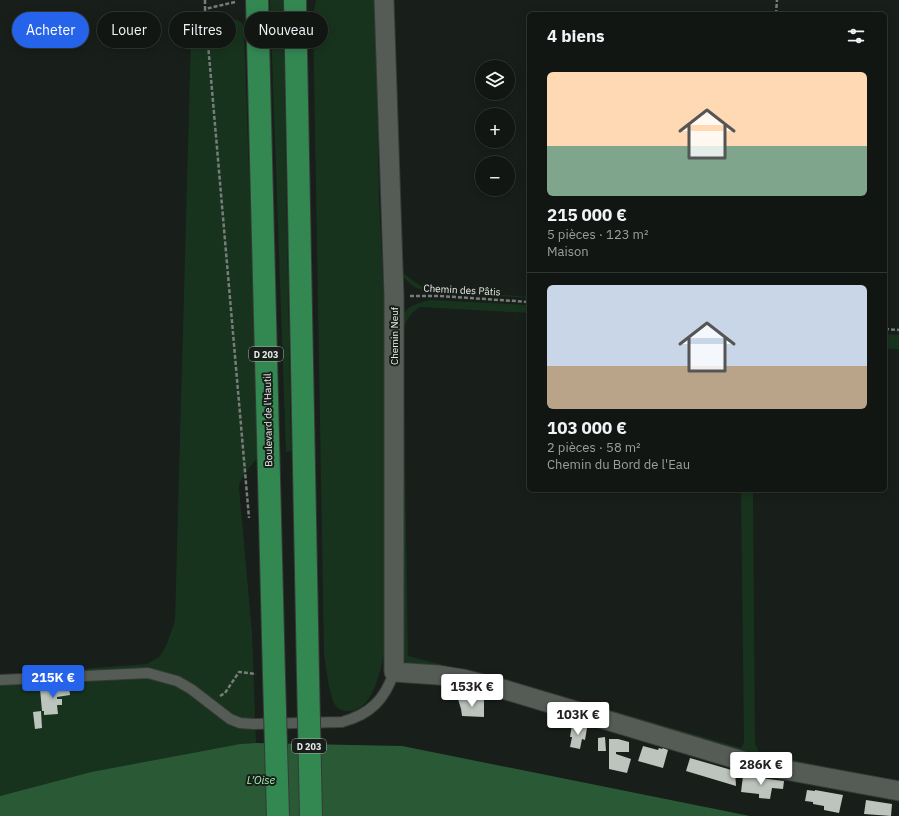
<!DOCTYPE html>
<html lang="fr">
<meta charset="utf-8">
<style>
:root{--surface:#121613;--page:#1f2321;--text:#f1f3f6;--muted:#9c9fa0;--line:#313533;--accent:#2563eb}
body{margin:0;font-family:"IBM Plex Sans",sans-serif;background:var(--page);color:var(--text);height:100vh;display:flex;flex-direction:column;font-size:15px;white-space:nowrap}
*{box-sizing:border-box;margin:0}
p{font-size:13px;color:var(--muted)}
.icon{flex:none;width:22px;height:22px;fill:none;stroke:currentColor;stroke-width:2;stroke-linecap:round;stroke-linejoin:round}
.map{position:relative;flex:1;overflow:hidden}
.drawer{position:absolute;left:527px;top:12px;width:360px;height:480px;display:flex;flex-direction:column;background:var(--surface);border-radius:6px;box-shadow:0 2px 10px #0003,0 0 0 1px var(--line)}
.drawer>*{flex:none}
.top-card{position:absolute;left:12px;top:12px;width:380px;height:36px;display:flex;gap:8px}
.tools{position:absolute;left:475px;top:60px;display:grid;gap:8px}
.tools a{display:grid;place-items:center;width:40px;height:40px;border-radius:50%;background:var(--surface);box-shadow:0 2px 10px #0003,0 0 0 1px var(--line);font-size:20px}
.price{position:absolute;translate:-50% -34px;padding:0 9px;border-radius:4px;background:#fff;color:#222;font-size:13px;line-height:26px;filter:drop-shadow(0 1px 2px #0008)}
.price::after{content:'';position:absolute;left:50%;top:24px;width:12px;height:9px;margin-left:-6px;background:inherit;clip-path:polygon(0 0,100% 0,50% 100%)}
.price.current{background:var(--accent);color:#fff}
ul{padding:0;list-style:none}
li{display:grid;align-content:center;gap:8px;height:212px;padding:0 20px}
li+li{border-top:1px solid var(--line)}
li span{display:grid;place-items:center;height:124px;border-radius:6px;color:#555}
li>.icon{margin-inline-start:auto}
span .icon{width:72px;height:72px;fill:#fffc;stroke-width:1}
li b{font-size:17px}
h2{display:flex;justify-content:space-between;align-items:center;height:48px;padding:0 20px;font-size:17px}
.pill{padding:0 14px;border-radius:18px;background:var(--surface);box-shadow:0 2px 10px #0003,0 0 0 1px var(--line);font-size:14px;line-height:36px}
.pill.current{background:var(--accent);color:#fff}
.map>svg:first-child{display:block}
.green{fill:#17331d}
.water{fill:#295a35}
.building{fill:#bcc4bd}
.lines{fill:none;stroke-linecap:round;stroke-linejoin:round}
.lane-casing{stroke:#363a37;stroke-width:12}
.street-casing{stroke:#363a37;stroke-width:21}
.primary-casing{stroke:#363a37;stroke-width:24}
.path{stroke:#787d79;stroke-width:2.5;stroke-dasharray:4 2;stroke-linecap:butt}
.lane{stroke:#555c56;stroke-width:10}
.street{stroke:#555c56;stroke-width:19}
.primary{stroke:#338852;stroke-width:22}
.primary-bridge-casing{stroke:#363a37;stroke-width:24;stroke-linecap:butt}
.primary-bridge{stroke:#338852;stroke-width:22}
.labels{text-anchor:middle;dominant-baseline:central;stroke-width:4;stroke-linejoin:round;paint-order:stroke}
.shield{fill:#181e19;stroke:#aaaeaa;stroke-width:1}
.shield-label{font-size:9px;font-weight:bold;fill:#e8ece8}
.street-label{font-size:10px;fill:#e8ece8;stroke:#181e19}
.water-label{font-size:11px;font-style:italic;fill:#a6f1b5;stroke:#181e19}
</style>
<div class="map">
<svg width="899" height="816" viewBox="0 0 899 816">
<rect width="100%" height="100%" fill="#181e19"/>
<!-- green -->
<path class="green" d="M270,0H283L291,451L286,452Z
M316,0H374L376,7L379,201L389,394L385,650C380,669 375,709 350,711C344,711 340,711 336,706C329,697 326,666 324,654L313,16Z
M388,0H394L401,250V267L403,273L408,277L421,286L439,290L529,297V298L428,291C415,289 409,284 401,274Z
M237,20L242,23L244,29L259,454C253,466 241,474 239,487L252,632L256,743L240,744L91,772L0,796V675L147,664L159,657L166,646L175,621L191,36L199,25L212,21Z
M430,300L529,305V313L420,307C410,313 406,320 403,331L408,656L549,692L741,748L744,742L741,490H753L755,744L759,752L871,777L899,780V787L804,768L409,665L404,660L401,653L399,320C408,306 414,304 430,300Z
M885,334L899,335V349H889L885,346Z"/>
<!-- water -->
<path class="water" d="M256,743L402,746L750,816H0V796L91,772L240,744Z"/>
<!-- building -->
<path class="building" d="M69,686L70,695L57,697V699H62V705H57L58,714L44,715V711H42L40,689Z
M458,699L484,700V717L462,716L461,709Z
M41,711L42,728L35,729L33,712Z
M572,725L587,728L585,740L582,739L580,749L570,747L572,737H570Z
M605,737L606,751H598V738Z
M609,739H618L629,742V752H616V754L631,759L627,773L609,769Z
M643,746L658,750L659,748L662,749L663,748L668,750L663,768L638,761Z
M690,758L735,771L736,786L686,771Z
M743,776L784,781L783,789L772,788L770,799L759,798V794L741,792Z
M807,790L815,791V790L843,795L839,813L824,810V806L813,804V802L805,801Z
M866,800L892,804L891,816L864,814Z"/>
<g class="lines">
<defs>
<path id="lane" d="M0,680L148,673L177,681L191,689L230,719L240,723L253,724L342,722C371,714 385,699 394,672"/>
<path id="street" d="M384,0L394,296V672L438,675L463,679L506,690L753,764L899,791"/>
<path id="primary" d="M257,0L274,677
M295,0L308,676"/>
</defs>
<!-- lane casing -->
<use href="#lane" class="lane-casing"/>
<!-- street casing -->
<use href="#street" class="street-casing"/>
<!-- primary casing -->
<use href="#primary" class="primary-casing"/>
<!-- path -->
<path class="path" d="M205,0V9
M235,2L205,9L249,518
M776,14L777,0
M410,296H440L529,302
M885,329L899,330
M220,696L225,693L239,672L256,674"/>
<!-- lane -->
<use href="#lane" class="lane"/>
<!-- street -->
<use href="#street" class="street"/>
<!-- primary -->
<use href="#primary" class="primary"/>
<defs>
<path id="primary-bridge" d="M308,676L311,816
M274,677L278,816"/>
</defs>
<!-- primary-bridge casing -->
<use href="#primary-bridge" class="primary-bridge-casing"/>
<!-- primary-bridge -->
<use href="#primary-bridge" class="primary-bridge"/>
</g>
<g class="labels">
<!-- shield labels -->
<g class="shield">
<rect x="249" y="347" width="34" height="14" rx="3"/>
<rect x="292" y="739" width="34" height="14" rx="3"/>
</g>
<g class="shield-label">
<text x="266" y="354">D 203</text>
<text x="309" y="746">D 203</text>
</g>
<!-- street labels -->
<g class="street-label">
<text transform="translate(462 290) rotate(3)">Chemin des Pâtis</text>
<text transform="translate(394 336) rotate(-90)">Chemin Neuf</text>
<text transform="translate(268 420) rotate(-91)">Boulevard de l'Hautil</text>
</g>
<!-- water labels -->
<g class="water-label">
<text x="261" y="780">L’Oise</text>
</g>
</g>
</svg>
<div class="tools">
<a><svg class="icon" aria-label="layers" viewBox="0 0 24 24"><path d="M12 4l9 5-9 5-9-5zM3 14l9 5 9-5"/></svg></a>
<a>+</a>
<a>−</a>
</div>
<b class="price current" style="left:53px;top:699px">215K €</b>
<b class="price" style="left:472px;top:708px">153K €</b>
<b class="price" style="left:578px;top:736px">103K €</b>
<b class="price" style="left:761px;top:786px">286K €</b>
<div class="top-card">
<a class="pill current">Acheter</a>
<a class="pill">Louer</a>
<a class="pill">Filtres</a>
<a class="pill">Nouveau</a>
</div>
<section class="drawer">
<h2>4 biens<svg class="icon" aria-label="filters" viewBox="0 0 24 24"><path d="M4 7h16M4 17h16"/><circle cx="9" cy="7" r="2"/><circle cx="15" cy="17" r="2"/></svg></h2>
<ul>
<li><span style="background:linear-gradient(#ffd9b3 60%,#7fa58c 0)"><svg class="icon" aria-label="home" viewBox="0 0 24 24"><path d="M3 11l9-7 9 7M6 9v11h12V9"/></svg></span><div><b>215 000 €</b><p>5 pièces · 123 m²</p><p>Maison</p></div></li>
<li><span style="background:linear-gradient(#c9d6e8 65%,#b9a48a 0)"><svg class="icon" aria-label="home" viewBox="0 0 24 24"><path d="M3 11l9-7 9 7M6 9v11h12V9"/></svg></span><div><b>103 000 €</b><p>2 pièces · 58 m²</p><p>Chemin du Bord de l'Eau</p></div></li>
</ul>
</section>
</div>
